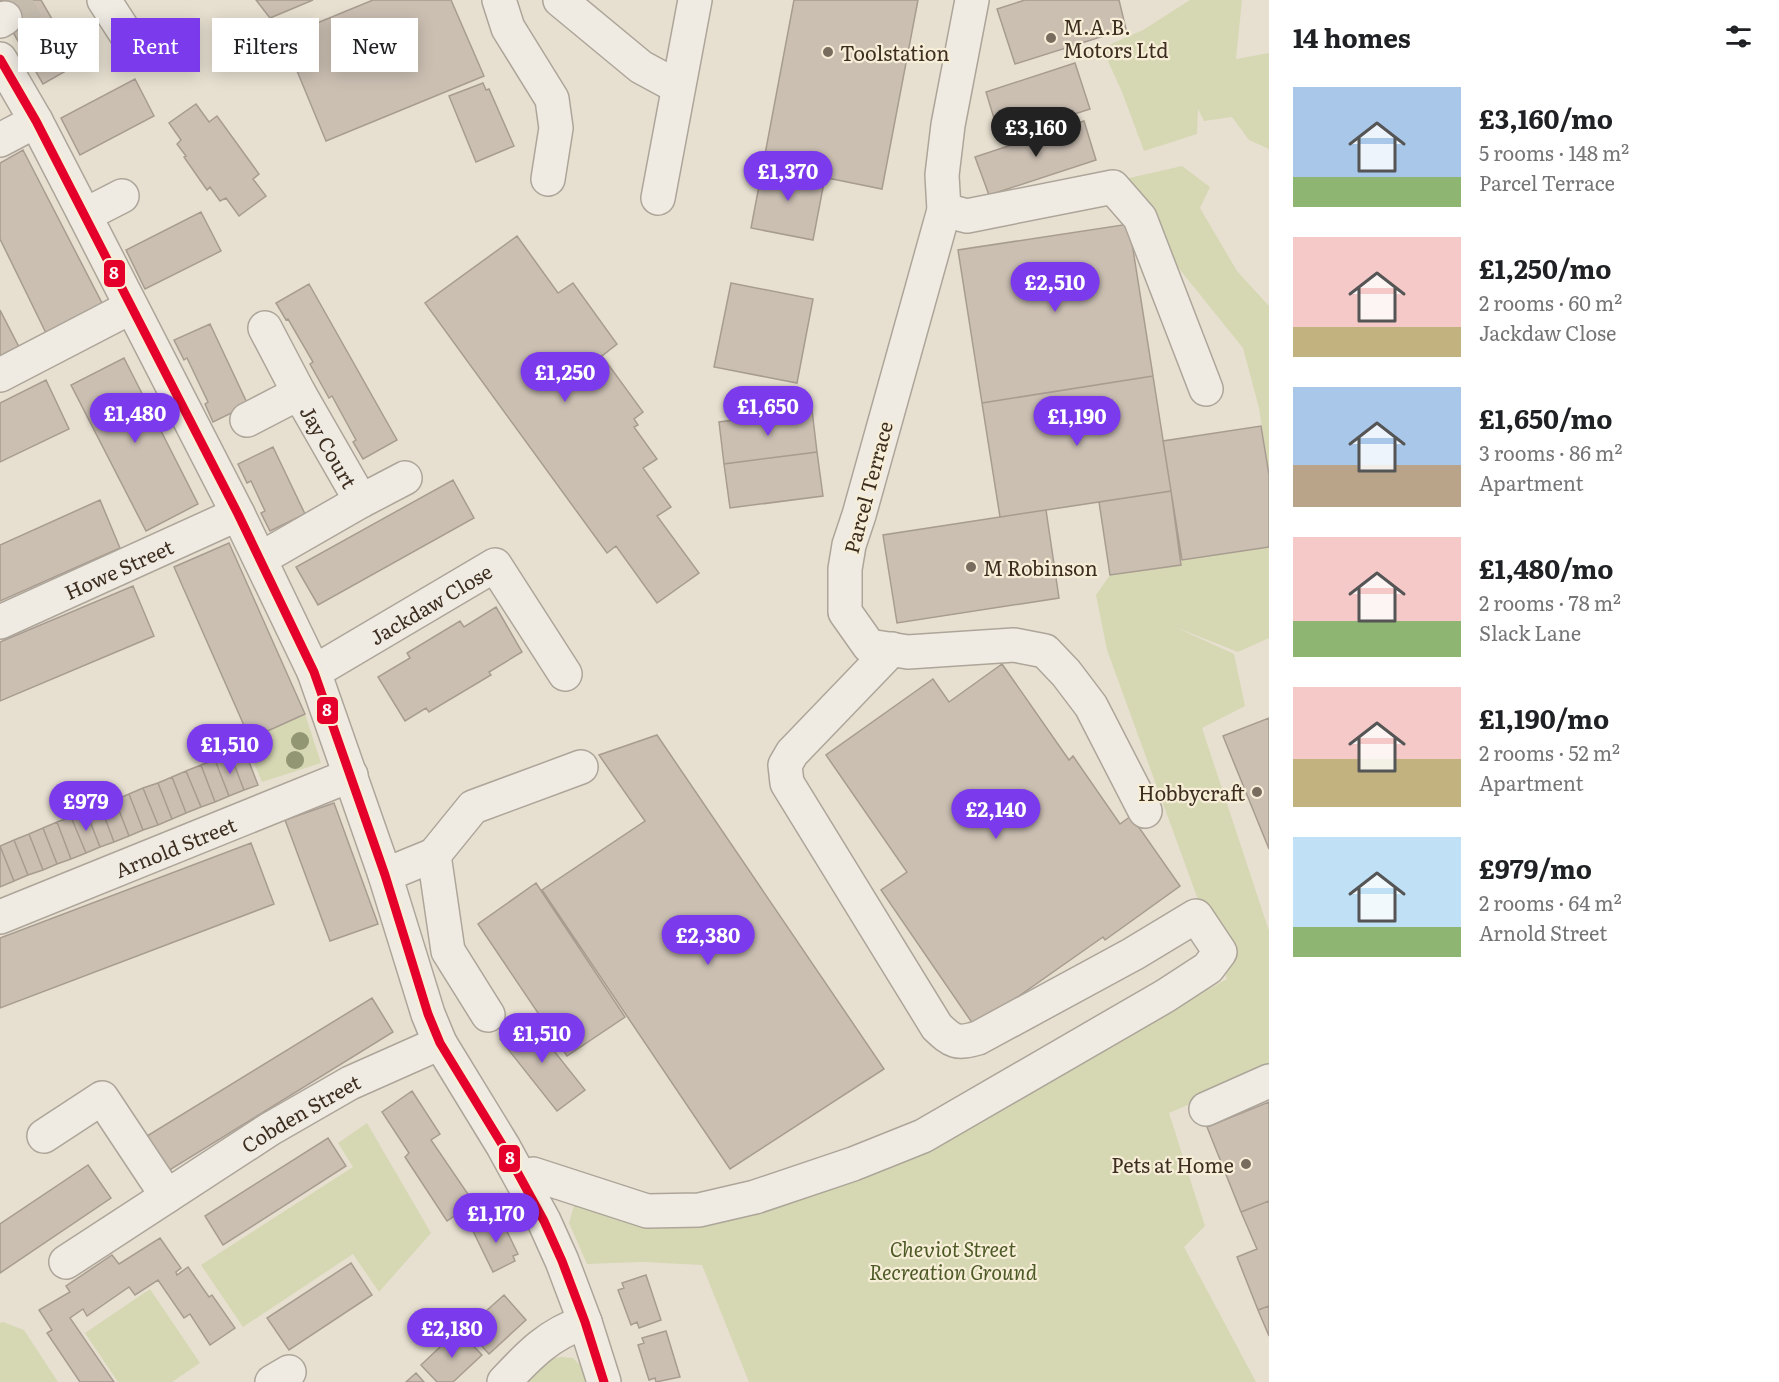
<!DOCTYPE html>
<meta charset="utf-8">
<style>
:root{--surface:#fff;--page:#f2f2f2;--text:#202124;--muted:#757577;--accent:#7c3aed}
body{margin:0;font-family:Literata,serif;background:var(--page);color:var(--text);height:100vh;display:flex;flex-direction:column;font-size:22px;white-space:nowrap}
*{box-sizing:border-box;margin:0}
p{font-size:20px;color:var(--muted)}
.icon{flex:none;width:33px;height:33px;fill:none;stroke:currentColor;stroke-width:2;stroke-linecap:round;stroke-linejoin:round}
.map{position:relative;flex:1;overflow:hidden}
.details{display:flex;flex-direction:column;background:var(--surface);width:510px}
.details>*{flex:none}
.hud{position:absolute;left:18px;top:18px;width:570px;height:54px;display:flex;gap:12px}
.price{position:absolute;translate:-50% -51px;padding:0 14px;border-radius:21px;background:var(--accent);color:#fff;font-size:20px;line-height:39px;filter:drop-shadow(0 2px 3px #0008)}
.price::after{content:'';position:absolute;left:50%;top:36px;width:18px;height:14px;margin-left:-9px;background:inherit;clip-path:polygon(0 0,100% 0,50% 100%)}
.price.selected{background:#222;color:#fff}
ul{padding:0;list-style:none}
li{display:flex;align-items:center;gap:18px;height:150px;padding:0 24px}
li span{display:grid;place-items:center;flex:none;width:168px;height:120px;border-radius:0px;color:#555}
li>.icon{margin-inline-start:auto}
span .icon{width:72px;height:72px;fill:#fffc;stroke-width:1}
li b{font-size:26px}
h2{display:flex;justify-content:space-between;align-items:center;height:72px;padding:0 24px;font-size:26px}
.chip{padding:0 21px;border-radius:0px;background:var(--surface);box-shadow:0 3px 15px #0003;font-size:21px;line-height:54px}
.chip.selected{background:var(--accent);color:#fff}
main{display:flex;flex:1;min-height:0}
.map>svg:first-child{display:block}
.green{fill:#d6d7b3}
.building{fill:#cbbfb2;stroke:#a89c90;stroke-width:1.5}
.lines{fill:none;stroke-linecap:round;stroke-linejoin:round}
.minor-tunnel{stroke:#c5bcae;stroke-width:33;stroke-dasharray:33 16;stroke-linecap:butt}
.minor-casing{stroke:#ada599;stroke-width:36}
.minor{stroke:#efebe3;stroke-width:33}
.bus-1-casing{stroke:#f7eed8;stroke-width:14}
.bus-1{stroke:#e4002b;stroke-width:9}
.tree{fill:#929673}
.poi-dot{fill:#786c5e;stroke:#f7eed8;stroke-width:2}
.labels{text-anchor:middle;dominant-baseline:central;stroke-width:4.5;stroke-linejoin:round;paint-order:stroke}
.poi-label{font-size:20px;fill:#3d2e20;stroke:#f7eed8;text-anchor:start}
.street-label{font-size:20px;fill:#3d2e20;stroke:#f7eed8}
.park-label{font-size:20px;font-style:italic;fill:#4d5a26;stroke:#f7eed8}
.line-badge{stroke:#f7eed8;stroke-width:2}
.badge-label{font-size:16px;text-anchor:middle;font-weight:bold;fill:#fff}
</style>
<main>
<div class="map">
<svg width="1269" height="1382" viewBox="0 0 1269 1382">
<rect width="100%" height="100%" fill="#e7e0d1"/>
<!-- green -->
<path class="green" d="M1190,0H1242L1236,59L1269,53V149L1249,140L1232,117L1204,121L1198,109L1197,134L1144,151L1122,92L1102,48L1143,30Z
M1182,166L1210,187L1200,208L1237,271L1269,306V475L1259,408L1243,348L1168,255L1125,179Z
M1269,547V638L1238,652L1175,627L1234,654L1245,706L1202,728L1269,931V1070L1169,1113L1205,1226L1184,1247L1256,1382H749L702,1265L642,1262L587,1264L569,1223L575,1202L628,1219L989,1111L1227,979L1107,650L1096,595L1110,575L1181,565L1182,560Z
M305,714L321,763L262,782L243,737Z
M367,1123L431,1233L379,1292L353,1254L243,1327L201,1265L353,1167L338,1143Z
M150,1289L200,1363L172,1382H118L85,1333Z
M3,1322L24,1330L58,1382H0V1323Z
M561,1357L573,1358L584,1369L588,1382H519L546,1360Z"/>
<!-- building -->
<path class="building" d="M0,0H41L78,64L43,84L0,10Z
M256,0H313L270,18Z
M373,0H451L484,76L326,141L283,37Z
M794,0H918L882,189L763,165Z
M1025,0H1119L1126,29L1015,64L997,9Z
M1075,63L1090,109L1000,138L986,92Z
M135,79L154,116L80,155L61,118Z
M483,83L486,90L489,89L514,146L476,162L449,96Z
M196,104L209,122L217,116L259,174L253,179L266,196L239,216L226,198L220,201L210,187L207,190L184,157L186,156L177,144L181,140L169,123Z
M1084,121L1096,160L989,195L975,157Z
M23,150L103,305L46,333L0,239V163Z
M763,165L825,177L813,240L751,228Z
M201,212L221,251L145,289L126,250Z
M1129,224L1153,376L982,403L958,250Z
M517,236L558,293L573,283L617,344L602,356L643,412L634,419L638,425L634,427L657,459L643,468L671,507L657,516L699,573L657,603L616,546L607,553L425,303Z
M731,283L813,299L797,383L714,367Z
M309,284L397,440L363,459L353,442L356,440L332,396L329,398L310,364L313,362L288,319L286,320L276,303Z
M0,310L19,347L0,357Z
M210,324L248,405L213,422L205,404L208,402L187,358L184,360L174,340Z
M124,358L198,504L146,531L71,385Z
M1153,376L1171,491L1000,517L982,403Z
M46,380L69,429L0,462V403Z
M812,410L817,452L724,464L719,422Z
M1261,426L1269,475V547L1182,560L1163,441Z
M273,447L305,514L270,531L261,513L265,511L251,481L247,483L238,464Z
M817,452L823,496L730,508L724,464Z
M453,480L474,518L318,605L296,567Z
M1171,491L1181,565L1110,575L1099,502Z
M100,500L120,548L0,601V545Z
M1046,510L1059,598L897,623L883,535Z
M229,543L305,714L250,739L174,567Z
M133,586L154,636L0,701V642Z
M496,607L522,652L489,672L491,675L429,712L426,708L405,721L378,677L410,658L407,653L460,621L464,627Z
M1002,664L1069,760L1073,756L1120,824L1131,816L1180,886L1105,940L1103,937L975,1027L881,890L907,872L826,755L933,679L949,702Z
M1269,718V849L1223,736Z
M657,735L884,1069L730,1169L542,890L645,821L599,755Z
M244,749L258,785L244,790L230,754Z
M230,754L244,790L229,796L215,760Z
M215,760L229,796L215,802L201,765Z
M201,765L215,802L201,807L186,771Z
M186,771L201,807L186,813L172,777Z
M172,777L186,813L172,819L158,783Z
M158,783L172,819L158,825L143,788Z
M143,788L158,825L143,830L129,794Z
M129,794L143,830L129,836L115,800Z
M115,800L129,836L114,842L100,805Z
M334,803L378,924L330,941L285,820Z
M100,805L114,842L100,847L86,811Z
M86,811L100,847L86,853L71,817Z
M71,817L86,853L71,859L57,822Z
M57,822L71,859L57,864L43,828Z
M43,828L57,864L43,870L29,834Z
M29,834L43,870L28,875L14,840Z
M14,840L28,875L14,881L0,846Z
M251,843L274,904L0,1008V938Z
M0,846L14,881L0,887Z
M536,883L625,1017L567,1056L478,924Z
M372,998L393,1032L168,1171L147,1136Z
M528,1018L585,1090L557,1111L500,1039Z
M412,1091L440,1134L431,1140L474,1203L447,1221L405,1157L409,1153L382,1112Z
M1269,1102V1201L1241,1212L1207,1127Z
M328,1138L346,1166L223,1245L205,1216Z
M88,1165L111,1198L0,1273V1224Z
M1269,1201V1306L1258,1310L1237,1257L1257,1249L1241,1212Z
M493,1218L496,1224L502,1221L518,1254L513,1256L515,1261L493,1272L472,1229Z
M160,1238L181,1268L176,1272L177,1275L188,1267L209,1297L212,1295L235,1328L210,1345L190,1314L184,1318L158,1280L135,1295L129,1287L87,1316L83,1309L70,1318L114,1382H80L47,1333L52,1330L39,1310L70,1292L66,1286L112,1255L119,1264Z
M351,1263L372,1295L289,1350L267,1318Z
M646,1275L661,1320L639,1328L637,1322L631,1325L618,1290L624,1288L622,1283Z
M504,1295L526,1320L489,1354L466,1329Z
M1269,1306V1336L1258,1310Z
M458,1330L482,1355L453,1382H437L421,1365Z
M666,1331L680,1377L656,1382L655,1378L649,1380L638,1345L644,1343L642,1338Z
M416,1373L424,1382H406Z"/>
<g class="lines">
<!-- minor-tunnel -->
<path class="minor-tunnel" d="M5,18L37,0"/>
<defs>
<g id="minor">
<path d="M104,0L126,34"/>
<path d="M499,0L508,28L552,99L556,128L548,179"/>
<path d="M560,0L641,67L678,87"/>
<path d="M972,0L948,125L942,175L944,210L859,515L849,545L845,569V612L869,646L908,652L1014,645L1045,651L1066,673L1091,706L1145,811"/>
<path d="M0,21L5,18"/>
<path d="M0,59L36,121L82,210L238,514L314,672L385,875L428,1014L440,1043L503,1146L544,1221L562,1261L585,1322L604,1382"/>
<path d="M0,140L36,121"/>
<path d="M658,198L695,0"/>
<path d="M944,210L967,216L1113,187L1140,218L1206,389"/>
<path d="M85,215L122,196"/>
<path d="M265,328L299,393"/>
<path d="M0,375L131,307"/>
<path id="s1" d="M247,420L299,393L361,501"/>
<path d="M260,559L361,501L405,478"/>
<path id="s2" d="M0,622L238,514"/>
<path id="s3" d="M314,672L495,565L565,674"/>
<path d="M434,855L473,807L581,767"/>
<path d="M385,875L434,855L448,951L488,1015"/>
<path id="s4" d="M0,917L351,775"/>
<path d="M1206,1109L1269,1081"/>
<path d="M44,1136L102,1098L167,1196"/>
<path d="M522,1179L533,1174L647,1211L699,1210L755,1197L853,1164L923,1136L1165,996L1208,968L1220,952L1196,916L1133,954L978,1038C956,1044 953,1042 937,1027L787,783L785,765L792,753L892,649"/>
<path id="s5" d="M66,1262L270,1129L350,1083L440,1043"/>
<path d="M272,1382L289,1372"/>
<path d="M504,1382C529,1355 549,1334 585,1322"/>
</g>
</defs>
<!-- minor casing -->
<use href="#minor" class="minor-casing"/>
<!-- minor -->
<use href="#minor" class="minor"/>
<defs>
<path id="bus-1" d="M0,59L36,121L238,514L314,672L385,875L428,1014L440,1043L503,1146L544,1221L562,1261L585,1322L604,1382"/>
</defs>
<!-- bus-1 casing -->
<use href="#bus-1" class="bus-1-casing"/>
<!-- bus-1 -->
<use href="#bus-1" class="bus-1"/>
</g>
<!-- trees -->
<g class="tree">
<circle cx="300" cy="741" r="9"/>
<circle cx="295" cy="760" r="9"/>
</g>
<!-- markers -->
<g class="poi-dot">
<circle cx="1051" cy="38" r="6"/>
<circle cx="828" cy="52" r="6"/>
<circle cx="971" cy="567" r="6"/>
<circle cx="1257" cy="792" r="6"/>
<circle cx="1246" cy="1164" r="6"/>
</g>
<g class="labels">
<!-- poi labels -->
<g class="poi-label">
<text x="1063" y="26">M.A.B.<tspan x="1063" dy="23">Motors Ltd</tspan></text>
<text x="840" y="52">Toolstation</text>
<text x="983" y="567">M Robinson</text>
<text x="1245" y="792" text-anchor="end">Hobbycraft</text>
<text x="1234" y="1164" text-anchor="end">Pets at Home</text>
</g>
<!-- street labels -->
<g class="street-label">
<text stroke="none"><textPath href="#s1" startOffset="120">Jay Court</textPath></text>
<text transform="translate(867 487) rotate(-75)">Parcel Terrace</text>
<text stroke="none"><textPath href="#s2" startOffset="130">Howe Street</textPath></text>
<text stroke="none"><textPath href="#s3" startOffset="135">Jackdaw Close</textPath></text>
<text stroke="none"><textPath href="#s4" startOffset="189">Arnold Street</textPath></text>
<text stroke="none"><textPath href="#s5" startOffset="278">Cobden Street</textPath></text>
</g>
<!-- park labels -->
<g class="park-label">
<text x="953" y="1248">Cheviot Street<tspan x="953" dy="23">Recreation Ground</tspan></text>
</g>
</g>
<g class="line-badge">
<rect x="103" y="259" width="23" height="29" rx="6" fill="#e4002b"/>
<rect x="316" y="696" width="23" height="29" rx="6" fill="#e4002b"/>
<rect x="498" y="1144" width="23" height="29" rx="6" fill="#e4002b"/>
</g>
<g class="badge-label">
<text x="114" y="279">8</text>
<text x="327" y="716">8</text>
<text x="510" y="1164">8</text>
</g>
</svg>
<b class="price selected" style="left:1036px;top:158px">£3,160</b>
<b class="price" style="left:788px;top:202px">£1,370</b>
<b class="price" style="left:1055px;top:313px">£2,510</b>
<b class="price" style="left:565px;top:403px">£1,250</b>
<b class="price" style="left:768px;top:437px">£1,650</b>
<b class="price" style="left:135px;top:444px">£1,480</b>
<b class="price" style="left:1077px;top:447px">£1,190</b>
<b class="price" style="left:230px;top:775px">£1,510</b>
<b class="price" style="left:86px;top:832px">£979</b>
<b class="price" style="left:996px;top:840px">£2,140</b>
<b class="price" style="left:708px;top:966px">£2,380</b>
<b class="price" style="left:542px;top:1064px">£1,510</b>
<b class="price" style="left:496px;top:1244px">£1,170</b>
<b class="price" style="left:452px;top:1359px">£2,180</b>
<div class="hud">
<a class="chip">Buy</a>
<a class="chip selected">Rent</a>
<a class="chip">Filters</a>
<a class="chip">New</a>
</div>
</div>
<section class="details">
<h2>14 homes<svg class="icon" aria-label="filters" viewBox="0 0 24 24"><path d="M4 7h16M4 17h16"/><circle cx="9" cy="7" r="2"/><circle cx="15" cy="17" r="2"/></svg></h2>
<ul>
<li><span style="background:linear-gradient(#a9c7e8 75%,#8fb573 0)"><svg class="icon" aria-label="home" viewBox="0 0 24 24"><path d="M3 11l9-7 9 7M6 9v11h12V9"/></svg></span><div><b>£3,160/mo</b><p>5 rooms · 148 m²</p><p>Parcel Terrace</p></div></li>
<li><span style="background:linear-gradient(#f6c9c9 75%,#c2b280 0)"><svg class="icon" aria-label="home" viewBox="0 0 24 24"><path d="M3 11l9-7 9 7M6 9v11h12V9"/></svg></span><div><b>£1,250/mo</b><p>2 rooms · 60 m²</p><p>Jackdaw Close</p></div></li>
<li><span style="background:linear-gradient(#a9c7e8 65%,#b9a48a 0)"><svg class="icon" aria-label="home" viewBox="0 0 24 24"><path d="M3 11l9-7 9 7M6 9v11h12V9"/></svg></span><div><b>£1,650/mo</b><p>3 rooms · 86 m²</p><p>Apartment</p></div></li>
<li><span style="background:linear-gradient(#f6c9c9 70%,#8fb573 0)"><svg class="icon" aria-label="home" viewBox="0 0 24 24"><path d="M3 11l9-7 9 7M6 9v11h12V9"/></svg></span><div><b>£1,480/mo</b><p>2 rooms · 78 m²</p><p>Slack Lane</p></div></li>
<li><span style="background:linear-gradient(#f6c9c9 60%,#c2b280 0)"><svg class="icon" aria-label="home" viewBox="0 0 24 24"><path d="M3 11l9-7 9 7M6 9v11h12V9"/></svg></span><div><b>£1,190/mo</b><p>2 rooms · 52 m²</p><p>Apartment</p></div></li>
<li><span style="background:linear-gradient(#bfe0f5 75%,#8fb573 0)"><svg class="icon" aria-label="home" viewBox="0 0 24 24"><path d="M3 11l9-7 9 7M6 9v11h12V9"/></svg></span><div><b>£979/mo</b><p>2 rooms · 64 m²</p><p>Arnold Street</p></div></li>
</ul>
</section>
</main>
